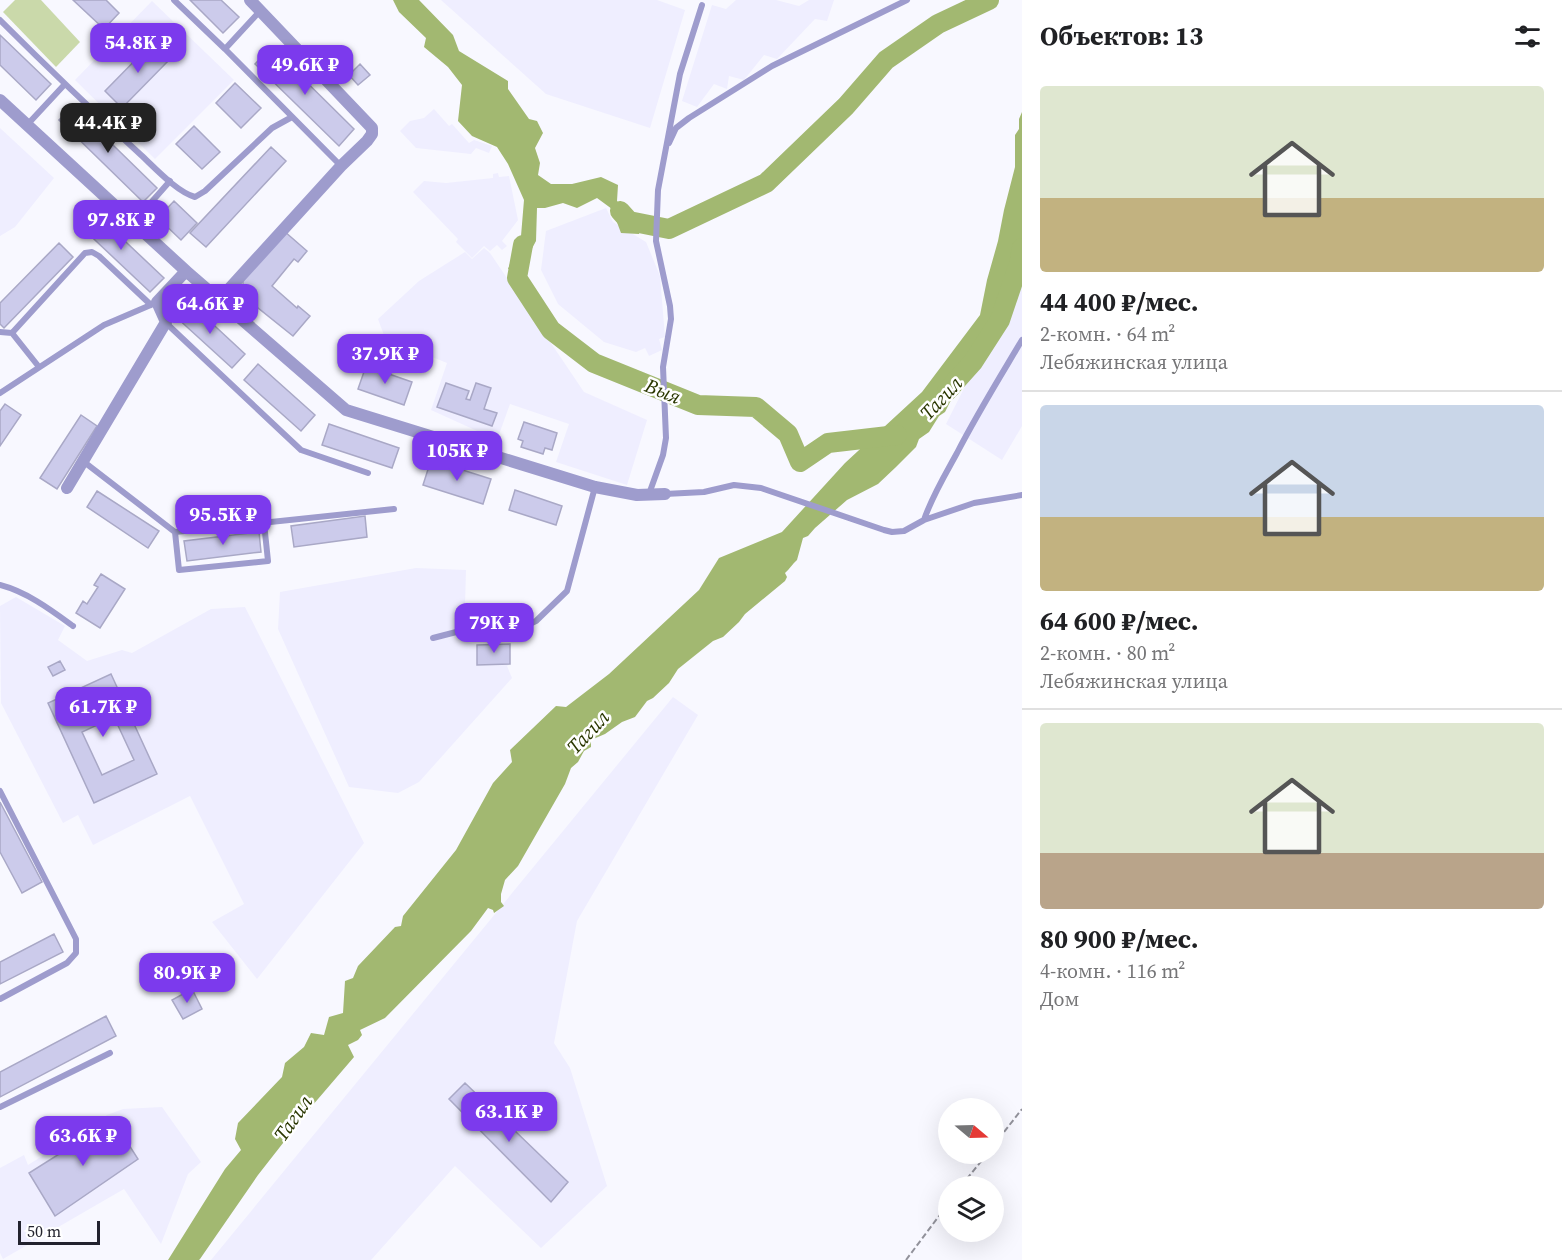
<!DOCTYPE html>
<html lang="ru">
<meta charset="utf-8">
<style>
:root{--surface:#fff;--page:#f6f6f6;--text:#202124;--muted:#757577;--line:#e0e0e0;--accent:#7c3aed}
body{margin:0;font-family:"Source Serif 4",serif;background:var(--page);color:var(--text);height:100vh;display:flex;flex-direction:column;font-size:22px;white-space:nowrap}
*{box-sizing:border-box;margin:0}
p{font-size:20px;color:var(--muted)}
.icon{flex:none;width:33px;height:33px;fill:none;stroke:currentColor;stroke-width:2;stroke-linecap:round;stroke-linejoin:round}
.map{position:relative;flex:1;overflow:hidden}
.drawer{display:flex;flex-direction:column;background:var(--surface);width:540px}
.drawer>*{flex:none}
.needle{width:39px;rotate:109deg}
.tools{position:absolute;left:938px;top:1098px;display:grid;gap:12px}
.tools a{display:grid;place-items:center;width:66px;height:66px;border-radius:50%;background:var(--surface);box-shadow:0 6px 24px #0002;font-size:30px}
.scale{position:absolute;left:18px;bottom:15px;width:82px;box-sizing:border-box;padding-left:6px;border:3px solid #23232f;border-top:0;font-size:16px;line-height:21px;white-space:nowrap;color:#23232f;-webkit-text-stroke:4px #fff;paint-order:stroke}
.price{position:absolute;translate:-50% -51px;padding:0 14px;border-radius:12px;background:var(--accent);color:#fff;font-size:20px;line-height:39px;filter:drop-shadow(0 2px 3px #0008)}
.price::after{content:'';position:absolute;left:50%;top:36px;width:18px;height:14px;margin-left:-9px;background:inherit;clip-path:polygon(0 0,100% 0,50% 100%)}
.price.current{background:#222;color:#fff}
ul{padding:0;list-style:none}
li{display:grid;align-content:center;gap:12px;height:318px;padding:0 18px}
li+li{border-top:2px solid var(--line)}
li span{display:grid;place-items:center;height:186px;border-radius:6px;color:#555}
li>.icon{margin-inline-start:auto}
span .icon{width:108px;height:108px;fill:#fffc;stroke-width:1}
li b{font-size:26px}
h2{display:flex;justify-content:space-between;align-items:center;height:72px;padding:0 18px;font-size:26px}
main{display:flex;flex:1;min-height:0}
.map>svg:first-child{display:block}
.built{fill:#efeeff}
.green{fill:#cad9aa}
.water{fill:#a2b871}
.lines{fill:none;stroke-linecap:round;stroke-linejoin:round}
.river{stroke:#a2b871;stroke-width:20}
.building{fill:#cccbeb;stroke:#a9a8c6;stroke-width:1.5;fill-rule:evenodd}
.path{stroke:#92929b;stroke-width:2;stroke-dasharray:6 3;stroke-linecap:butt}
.service{stroke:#9e9ccd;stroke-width:6}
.minor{stroke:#9e9ccd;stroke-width:12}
.labels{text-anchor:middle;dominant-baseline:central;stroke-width:5;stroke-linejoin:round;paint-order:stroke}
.water-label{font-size:20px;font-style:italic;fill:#2a3700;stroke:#fff}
</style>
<main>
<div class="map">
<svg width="1022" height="1260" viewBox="0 0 1022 1260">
<rect width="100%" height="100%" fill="#f8f8ff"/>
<!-- built -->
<path class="built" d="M441,0H657L685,10L650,128L546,94Z
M736,0H776L799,6L809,0H834L827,21L815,19L777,59L764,55L744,80L729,76L727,89L714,84L697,107L682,101L712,5L726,9Z
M152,1L234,80L155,159L75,80Z
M434,109L449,126L452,124L469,143L474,140L492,146L489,153L476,148L471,154L416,148L400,131L410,121L424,118Z
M0,128L54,178L15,227L0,236Z
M498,173L499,177L509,176L518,220L502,241L507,246L502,250L497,245L490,251L484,246L472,258L456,242L458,239L413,192L424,181L446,183L493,178V174Z
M606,208L613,222L646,242L660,276L665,337L659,339L662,350L649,356L645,348L636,352L604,342L558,304L541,270L546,231Z
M484,248L490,253L584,392L647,420L627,485L556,462L569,424L510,404L497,440L431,410L447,363L385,338L378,319L419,281L465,252L472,259Z
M1022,273V426L1002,460L946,424Z
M416,568L466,570L464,641L477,645L510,644V664L507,666L512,678L419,782L398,793L349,787L278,629L280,592Z
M16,597L65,626L58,640L87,661L122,650L132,653L211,609L245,607L364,843L257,979L212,922L244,904L190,796L93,845L78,815L63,823L1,703L0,606Z
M673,697L698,715L577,921L554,1043L570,1068L607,1186L541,1248L455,1166L371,1260H211Z
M162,1107L201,1162L188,1174L161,1244L124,1189L3,1259L0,1253V1168L24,1155L28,1165L107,1115L123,1109Z"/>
<!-- green -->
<path class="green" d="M15,0H41L80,42L56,67L3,12Z"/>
<!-- water -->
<path class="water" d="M393,0H419L453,35L459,51L508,81V89L529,119L537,121L543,133L535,148L540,163L538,175L551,184H572L601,177L618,185L617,201L628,215L643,221L639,234L621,233L612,209L597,198L577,208L563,203L545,208H537L536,241L520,271L508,269L521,236L524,200L508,164L497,147L472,136L458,121L462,85L448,67L424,47L426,38L399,12Z
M1022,112V261L1005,291L996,328L973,359L963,368L966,378L957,388L959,393L950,402L945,412L939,416L929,432L919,439L916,447L896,467L878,484L847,500L815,528L808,536L803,538L797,560C792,564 790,569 785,573L787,577L785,581L745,614L739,622L723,637L713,641L678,669L669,683L653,698L647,701L635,717L622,722L605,734L591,740V747L584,751L578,762L571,768L565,784L518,866L505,880L501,894V902L504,906L494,913L493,910L488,908L471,931L385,1018L360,1030L362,1035L358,1040L348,1045L354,1057L312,1106L258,1175L200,1259L199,1260H168L225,1169L241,1150L235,1139L238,1123L282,1077L285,1063L304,1047L311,1033L324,1035L329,1017L343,1013L345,981L353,978L358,966L395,927L401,926L403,916L456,850L493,783L512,762L510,750L556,706L566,707L609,674L699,590L719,558L782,532L845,463L922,392L980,315L987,280L998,241L1004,210L1015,167V135L1019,129V119Z"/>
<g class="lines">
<!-- river -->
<path class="river" d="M620,211L629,221L669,229L766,183L846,106L886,60L938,24L989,0
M523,245L517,278L551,330L594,363L698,405L756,407L788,434L800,462L828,443L897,435
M947,391L973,362L1000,320L1019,264L1022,248"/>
</g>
<!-- building -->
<path class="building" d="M73,0H106L119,13L104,29Z
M190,0H221L239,17L223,33Z
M0,35L51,84L36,100L0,65Z
M154,41L171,58L122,108L105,91Z
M271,47L354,129L339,146L255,64Z
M360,64L370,75L358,85L349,75Z
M235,83L261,108L241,128L216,103Z
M73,106L157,188L143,202L59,120Z
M194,126L220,152L202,169L176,144Z
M271,147L286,161L206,247L190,233Z
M174,201L197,223L181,240L158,218Z
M92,210L164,278L150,292L78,224Z
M284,231L307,251L298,262L294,259L272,286L297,308L298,306L310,316L293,336L243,296V279Z
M59,243L73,257L4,328L0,324V303Z
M189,302L245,354L232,368L176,317Z
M258,364L315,415L301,431L244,380Z
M366,366L412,382L404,405L358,389Z
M446,383L469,391L466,399L470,400L476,383L491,388L484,409L497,413L492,426L437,407Z
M5,404L21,415L0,446V411Z
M81,415L97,426L57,489L40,478Z
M524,422L557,433L552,450L545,448L543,454L521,447L523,441L518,439Z
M329,424L399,448L392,468L322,445Z
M431,460L491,479L483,504L423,485Z
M515,490L562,506L556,525L509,510Z
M97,491L159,531L148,548L87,507Z
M365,516L367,537L294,547L291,526Z
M259,532L261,552L187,561L184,541Z
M101,574L125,589L100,628L76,613L83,601L87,604L98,587L94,585Z
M510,644V664L477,665V645Z
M60,661L65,670L53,676L48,667Z
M111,674L157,774L94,803L48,703ZM114,717L134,760L102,775L82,732Z
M0,802L42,882L22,893L0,852Z
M54,934L63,952L0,984V962Z
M192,989L202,1009L183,1019L172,1000Z
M106,1016L116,1036L0,1097V1072Z
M465,1083L568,1182L551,1202L449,1099Z
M113,1120L138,1159L55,1216L29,1173Z"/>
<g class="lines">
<!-- path -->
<path class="path" d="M993,1146L1022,1109
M961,1186L987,1154
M906,1260L948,1204"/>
<!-- service -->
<path class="service" d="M174,0L225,49L341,166
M0,20C46,66 93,111 141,155C155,168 177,192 195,197L205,191L272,128L292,117
M225,49L260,11
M27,125L65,84
M669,143L676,128L689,118L772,66L907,0
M133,223L170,181
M166,323L301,450L368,473
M0,332L12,333L85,253L92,252L99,256L151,305
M12,333L39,367
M0,393L104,325L153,304
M83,461L175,532L394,509
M649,494L663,455L666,438L663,367L671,319L670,306L656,241L658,190L680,74L702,5
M665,494L704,492L734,485L761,488L884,530L892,532L904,531L924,520L974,503L1022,495
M924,520C932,496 945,475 957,453C977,414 1000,377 1022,340
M175,532L179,570L268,561L264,523
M0,585C27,592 51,610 73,626
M433,638L464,630L519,629L536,621L567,591L595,487
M0,791L76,939V953L67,963L0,999
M0,1107L110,1053"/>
<!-- minor -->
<path class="minor" d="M0,100L186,271L346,410L595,487L637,495L665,494
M219,300L341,166L367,141L372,134V128L250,0
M67,488L166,322L157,302L186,271"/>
</g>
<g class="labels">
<!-- water labels -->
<g class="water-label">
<text transform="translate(663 391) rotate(22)">Выя</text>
<text transform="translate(941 398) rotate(-47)">Тагил</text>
<text transform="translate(588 732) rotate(-47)">Тагил</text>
<text transform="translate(293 1118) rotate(-55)">Тагил</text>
</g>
</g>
</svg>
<div class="tools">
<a><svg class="needle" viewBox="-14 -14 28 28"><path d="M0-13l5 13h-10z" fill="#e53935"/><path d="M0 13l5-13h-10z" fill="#757577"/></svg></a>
<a><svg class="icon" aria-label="layers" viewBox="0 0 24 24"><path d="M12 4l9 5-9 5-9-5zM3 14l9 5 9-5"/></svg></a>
</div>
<div class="scale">50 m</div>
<b class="price" style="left:138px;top:74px">54.8K ₽</b>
<b class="price" style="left:305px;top:96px">49.6K ₽</b>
<b class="price current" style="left:108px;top:154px">44.4K ₽</b>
<b class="price" style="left:121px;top:251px">97.8K ₽</b>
<b class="price" style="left:210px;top:335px">64.6K ₽</b>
<b class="price" style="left:385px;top:385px">37.9K ₽</b>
<b class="price" style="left:457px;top:482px">105K ₽</b>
<b class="price" style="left:223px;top:546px">95.5K ₽</b>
<b class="price" style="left:494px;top:654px">79K ₽</b>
<b class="price" style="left:103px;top:738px">61.7K ₽</b>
<b class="price" style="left:187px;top:1004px">80.9K ₽</b>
<b class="price" style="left:509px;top:1143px">63.1K ₽</b>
<b class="price" style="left:83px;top:1167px">63.6K ₽</b>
</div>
<section class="drawer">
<h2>Объектов: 13<svg class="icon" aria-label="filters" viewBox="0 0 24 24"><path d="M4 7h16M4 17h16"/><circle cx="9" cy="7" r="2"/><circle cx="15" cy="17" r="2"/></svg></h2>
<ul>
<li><span style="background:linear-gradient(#dfe7d0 60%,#c2b280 0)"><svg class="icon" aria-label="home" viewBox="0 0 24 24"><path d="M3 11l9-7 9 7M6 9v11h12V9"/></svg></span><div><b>44 400 ₽/мес.</b><p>2-комн. · 64 m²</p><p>Лебяжинская улица</p></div></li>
<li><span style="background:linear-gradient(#c9d6e8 60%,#c2b280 0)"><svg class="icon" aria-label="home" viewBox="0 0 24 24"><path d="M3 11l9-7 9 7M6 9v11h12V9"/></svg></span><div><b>64 600 ₽/мес.</b><p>2-комн. · 80 m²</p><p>Лебяжинская улица</p></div></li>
<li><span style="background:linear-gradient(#dfe7d0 70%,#b9a48a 0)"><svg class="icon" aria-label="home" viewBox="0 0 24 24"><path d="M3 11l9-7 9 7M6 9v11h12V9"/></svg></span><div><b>80 900 ₽/мес.</b><p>4-комн. · 116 m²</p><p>Дом</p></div></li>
</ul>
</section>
</main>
